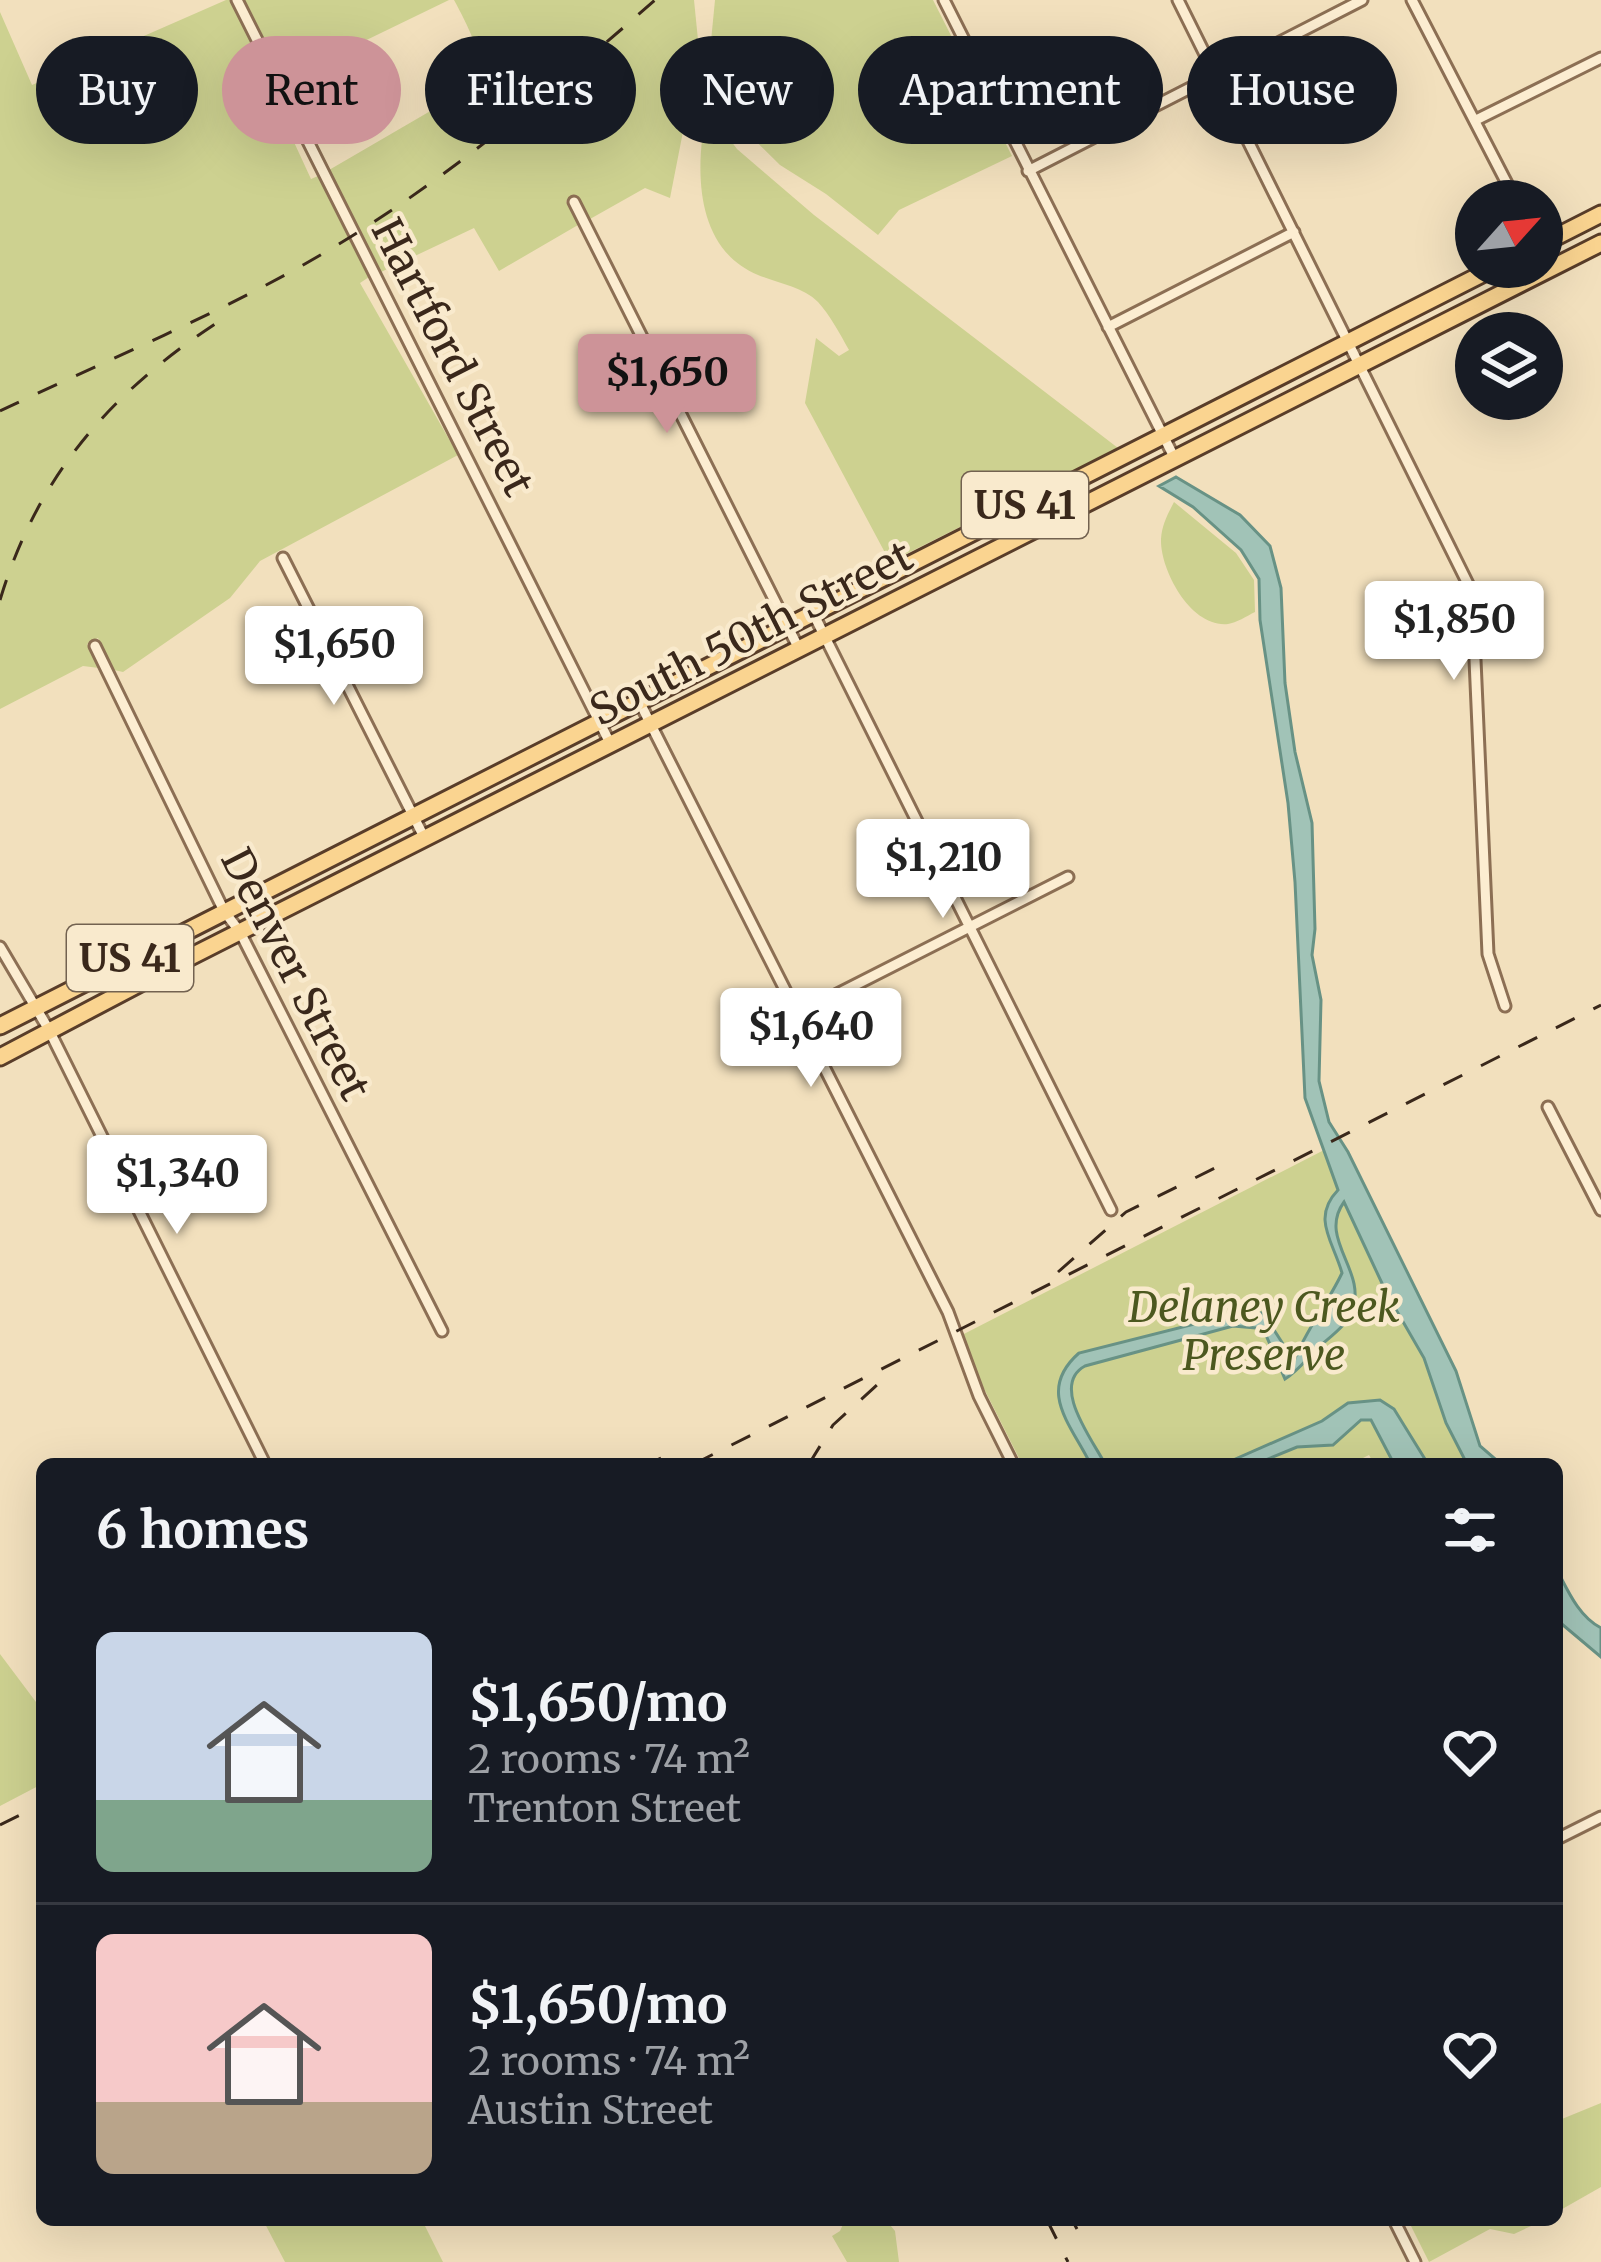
<!DOCTYPE html>
<meta charset="utf-8">
<style>
:root{--surface:#171b24;--page:#242831;--text:#f1f3f6;--muted:#9ea1a6;--line:#363941;--accent:#cd9398}
body{margin:0;font-family:Merriweather,serif;background:var(--page);color:var(--text);height:100vh;display:flex;flex-direction:column;font-size:45px;white-space:nowrap}
*{box-sizing:border-box;margin:0}
p{font-size:39px;color:var(--muted)}
.icon{flex:none;width:66px;height:66px;fill:none;stroke:currentColor;stroke-width:2;stroke-linecap:round;stroke-linejoin:round}
.map{position:relative;flex:1;overflow:hidden}
.panel{position:absolute;left:36px;top:1458px;width:1527px;height:768px;display:flex;flex-direction:column;background:var(--surface);border-radius:18px;box-shadow:0 12px 48px #0002}
.panel>*{flex:none}
.top-card{position:absolute;left:36px;top:36px;width:1530px;height:108px;display:flex;gap:24px}
.needle{width:78px;rotate:63deg}
.tools{position:absolute;left:1455px;top:180px;display:grid;gap:24px}
.tools a{display:grid;place-items:center;width:108px;height:108px;border-radius:50%;background:var(--surface);box-shadow:0 12px 48px #0002;font-size:60px}
.price{position:absolute;translate:-50% -102px;padding:0 27px;border-radius:12px;background:#fff;color:#222;font-size:39px;line-height:78px;filter:drop-shadow(0 3px 6px #0008)}
.price::after{content:'';position:absolute;left:50%;top:72px;width:36px;height:27px;margin-left:-18px;background:inherit;clip-path:polygon(0 0,100% 0,50% 100%)}
.price.current{background:var(--accent);color:#111}
ul{padding:0;list-style:none}
li{display:flex;align-items:center;gap:36px;height:300px;padding:0 60px}
li+li{border-top:3px solid var(--line)}
li span{display:grid;place-items:center;flex:none;width:336px;height:240px;border-radius:18px;color:#555}
li>.icon{margin-inline-start:auto}
span .icon{width:144px;height:144px;fill:#fffc;stroke-width:1}
li b{font-size:51px}
h2{display:flex;justify-content:space-between;align-items:center;height:144px;padding:0 60px;font-size:51px}
.tag{padding:0 42px;border-radius:54px;background:var(--surface);box-shadow:0 12px 48px #0002;font-size:42px;line-height:108px}
.tag.current{background:var(--accent);color:#111}
.map>svg:first-child{display:block}
.green{fill:#cdd190}
.water{fill:#a1c3b7;stroke:#689285;stroke-width:3}
.lines{fill:none;stroke-linecap:round;stroke-linejoin:round}
.street-casing{stroke:#8c6f54;stroke-width:15}
.primary-casing{stroke:#593d29;stroke-width:21}
.street{stroke:#fcedd1;stroke-width:9}
.primary{stroke:#fad490;stroke-width:15}
.rail{stroke:#3a281b;stroke-width:3;stroke-dasharray:21 21;stroke-linecap:butt}
.labels{text-anchor:middle;dominant-baseline:central;stroke-width:9;stroke-linejoin:round;paint-order:stroke}
.shield{fill:#f9eacd;stroke:#736250;stroke-width:3}
.shield-label{font-size:39px;font-weight:bold;fill:#3a281b}
.street-label{font-size:42px;fill:#3a281b;stroke:#f9eacd}
.park-label{font-size:42px;font-style:italic;fill:#4c581f;stroke:#f9eacd}
</style>
<div class="map">
<svg width="1601" height="2262" viewBox="0 0 1601 2262">
<rect width="100%" height="100%" fill="#f2e0bd"/>
<!-- green -->
<path class="green" d="M226,0H230L273,85L269,88L311,179L318,176L369,277L360,283L458,455L260,561L230,598L123,672L114,670L98,638L87,644L99,668L83,666L0,709V12L32,85Z
M244,0H449L284,80Z
M454,0H694L699,50L670,198L645,188L590,219L576,195L566,201L578,225L499,271L474,228L381,272L329,170L482,81C481,51 468,26 454,0Z
M715,0H933L1012,156L899,210L878,235L826,194L780,165L725,111L708,72Z
M707,109L737,149L814,215L1118,448L890,562L805,403L816,338L839,356L849,350C840,334 830,315 818,302C803,287 777,283 758,275C693,248 695,166 707,109Z
M1174,502L1236,553L1254,580L1255,612C1247,616 1236,623 1228,624C1191,628 1160,570 1161,539C1162,524 1168,514 1174,502Z
M1328,1148L1488,1464H1374L1369,1455L1351,1464H1022L958,1337Z
M0,1654L42,1710V1784L0,1806Z
M1601,2103V2187L1557,2212V2121Z
M263,2220H422L443,2262H285Z
M845,2220H886L895,2231L899,2262H847L832,2236L840,2231Z
M1408,2220H1544L1514,2234L1490,2229L1429,2262Z"/>
<!-- water -->
<path class="water" d="M1176,477L1240,515L1270,546L1281,588L1285,683L1295,752L1312,823L1315,929L1312,955L1321,1000L1319,1081L1329,1122L1348,1152L1456,1371L1480,1446L1501,1464H1464L1466,1462L1446,1423L1424,1358L1387,1294L1344,1202C1317,1239 1368,1271 1352,1311C1346,1326 1331,1336 1320,1346C1307,1358 1299,1370 1285,1379L1265,1333L1256,1328L1233,1326L1085,1366C1050,1385 1092,1439 1105,1464L1090,1463C1069,1422 1037,1390 1079,1353L1242,1312L1263,1313L1294,1361C1305,1331 1328,1303 1342,1273C1333,1241 1311,1218 1338,1190L1305,1098L1295,882L1288,803L1260,620L1259,579L1241,550L1193,507L1159,486Z
M1380,1400L1394,1409L1428,1464H1394L1371,1420H1361L1333,1445L1297,1447L1256,1464H1224L1322,1421L1348,1403Z
M1557,1570C1568,1591 1579,1617 1601,1628V1657L1557,1620Z"/>
<g class="lines">
<defs>
<path id="street" d="M237,0L611,745
M944,0L1175,459
M1178,0L1472,592L1488,954L1505,1006
M1412,0L1516,201
M1476,120L1601,58
M1028,171L1362,0
M574,202L799,649
M1108,327L1294,232
M283,558L425,839
M813,613L1111,1210
M95,646L224,911L240,932L442,1331
M639,701L948,1312L979,1396L1013,1464
M0,947L49,1030L265,1464
M798,1014L1068,877
M1548,1107L1601,1210
M1557,1839L1601,1817
M1394,2220L1415,2262"/>
<path id="primary" d="M1542,244L1601,214
M0,1026L1496,267
M0,1057L188,958L1601,243"/>
</defs>
<!-- street casing -->
<use href="#street" class="street-casing"/>
<!-- primary casing -->
<use href="#primary" class="primary-casing"/>
<!-- street -->
<use href="#street" class="street"/>
<!-- primary -->
<use href="#primary" class="primary"/>
<!-- rail -->
<path class="rail" d="M0,411C117,355 242,305 352,236C462,167 558,85 655,0
M0,600C38,474 112,391 221,320
M1058,1272L1126,1212L1215,1168
M648,1464L661,1458
M694,1464L1601,1005
M809,1464L833,1425L877,1385
M0,1825L42,1804
M1047,2220L1068,2262
M1072,2220L1077,2229"/>
</g>
<g class="labels">
<!-- shield labels -->
<g class="shield">
<rect x="962" y="472" width="126" height="66" rx="9"/>
<rect x="67" y="925" width="126" height="66" rx="9"/>
</g>
<g class="shield-label">
<text x="1025" y="505">US 41</text>
<text x="130" y="958">US 41</text>
</g>
<!-- street labels -->
<g class="street-label">
<text transform="translate(453 357) rotate(63)">Hartford Street</text>
<text transform="translate(751 633) rotate(-27)">South 50th Street</text>
<text transform="translate(296 974) rotate(63)">Denver Street</text>
</g>
<!-- park labels -->
<g class="park-label">
<text x="1264" y="1307">Delaney Creek<tspan x="1264" dy="48">Preserve</tspan></text>
</g>
</g>
</svg>
<div class="tools">
<a><svg class="needle" viewBox="-14 -14 28 28"><path d="M0-13l5 13h-10z" fill="#e53935"/><path d="M0 13l5-13h-10z" fill="#9ea1a6"/></svg></a>
<a><svg class="icon" aria-label="layers" viewBox="0 0 24 24"><path d="M12 4l9 5-9 5-9-5zM3 14l9 5 9-5"/></svg></a>
</div>
<b class="price current" style="left:667px;top:436px">$1,650</b>
<b class="price" style="left:1454px;top:683px">$1,850</b>
<b class="price" style="left:334px;top:708px">$1,650</b>
<b class="price" style="left:943px;top:921px">$1,210</b>
<b class="price" style="left:811px;top:1090px">$1,640</b>
<b class="price" style="left:177px;top:1237px">$1,340</b>
<div class="top-card">
<a class="tag">Buy</a>
<a class="tag current">Rent</a>
<a class="tag">Filters</a>
<a class="tag">New</a>
<a class="tag">Apartment</a>
<a class="tag">House</a>
</div>
<section class="panel">
<h2>6 homes<svg class="icon" aria-label="filters" viewBox="0 0 24 24"><path d="M4 7h16M4 17h16"/><circle cx="9" cy="7" r="2"/><circle cx="15" cy="17" r="2"/></svg></h2>
<ul>
<li><span style="background:linear-gradient(#c9d6e8 70%,#7fa58c 0)"><svg class="icon" aria-label="home" viewBox="0 0 24 24"><path d="M3 11l9-7 9 7M6 9v11h12V9"/></svg></span><div><b>$1,650/mo</b><p>2 rooms · 74 m²</p><p>Trenton Street</p></div><svg class="icon" aria-label="heart" viewBox="0 0 24 24"><path d="M12 20l-8-8c-3-5 5-10 8-4 3-6 11-1 8 4z"/></svg></li>
<li><span style="background:linear-gradient(#f6c9c9 70%,#b9a48a 0)"><svg class="icon" aria-label="home" viewBox="0 0 24 24"><path d="M3 11l9-7 9 7M6 9v11h12V9"/></svg></span><div><b>$1,650/mo</b><p>2 rooms · 74 m²</p><p>Austin Street</p></div><svg class="icon" aria-label="heart" viewBox="0 0 24 24"><path d="M12 20l-8-8c-3-5 5-10 8-4 3-6 11-1 8 4z"/></svg></li>
</ul>
</section>
</div>
